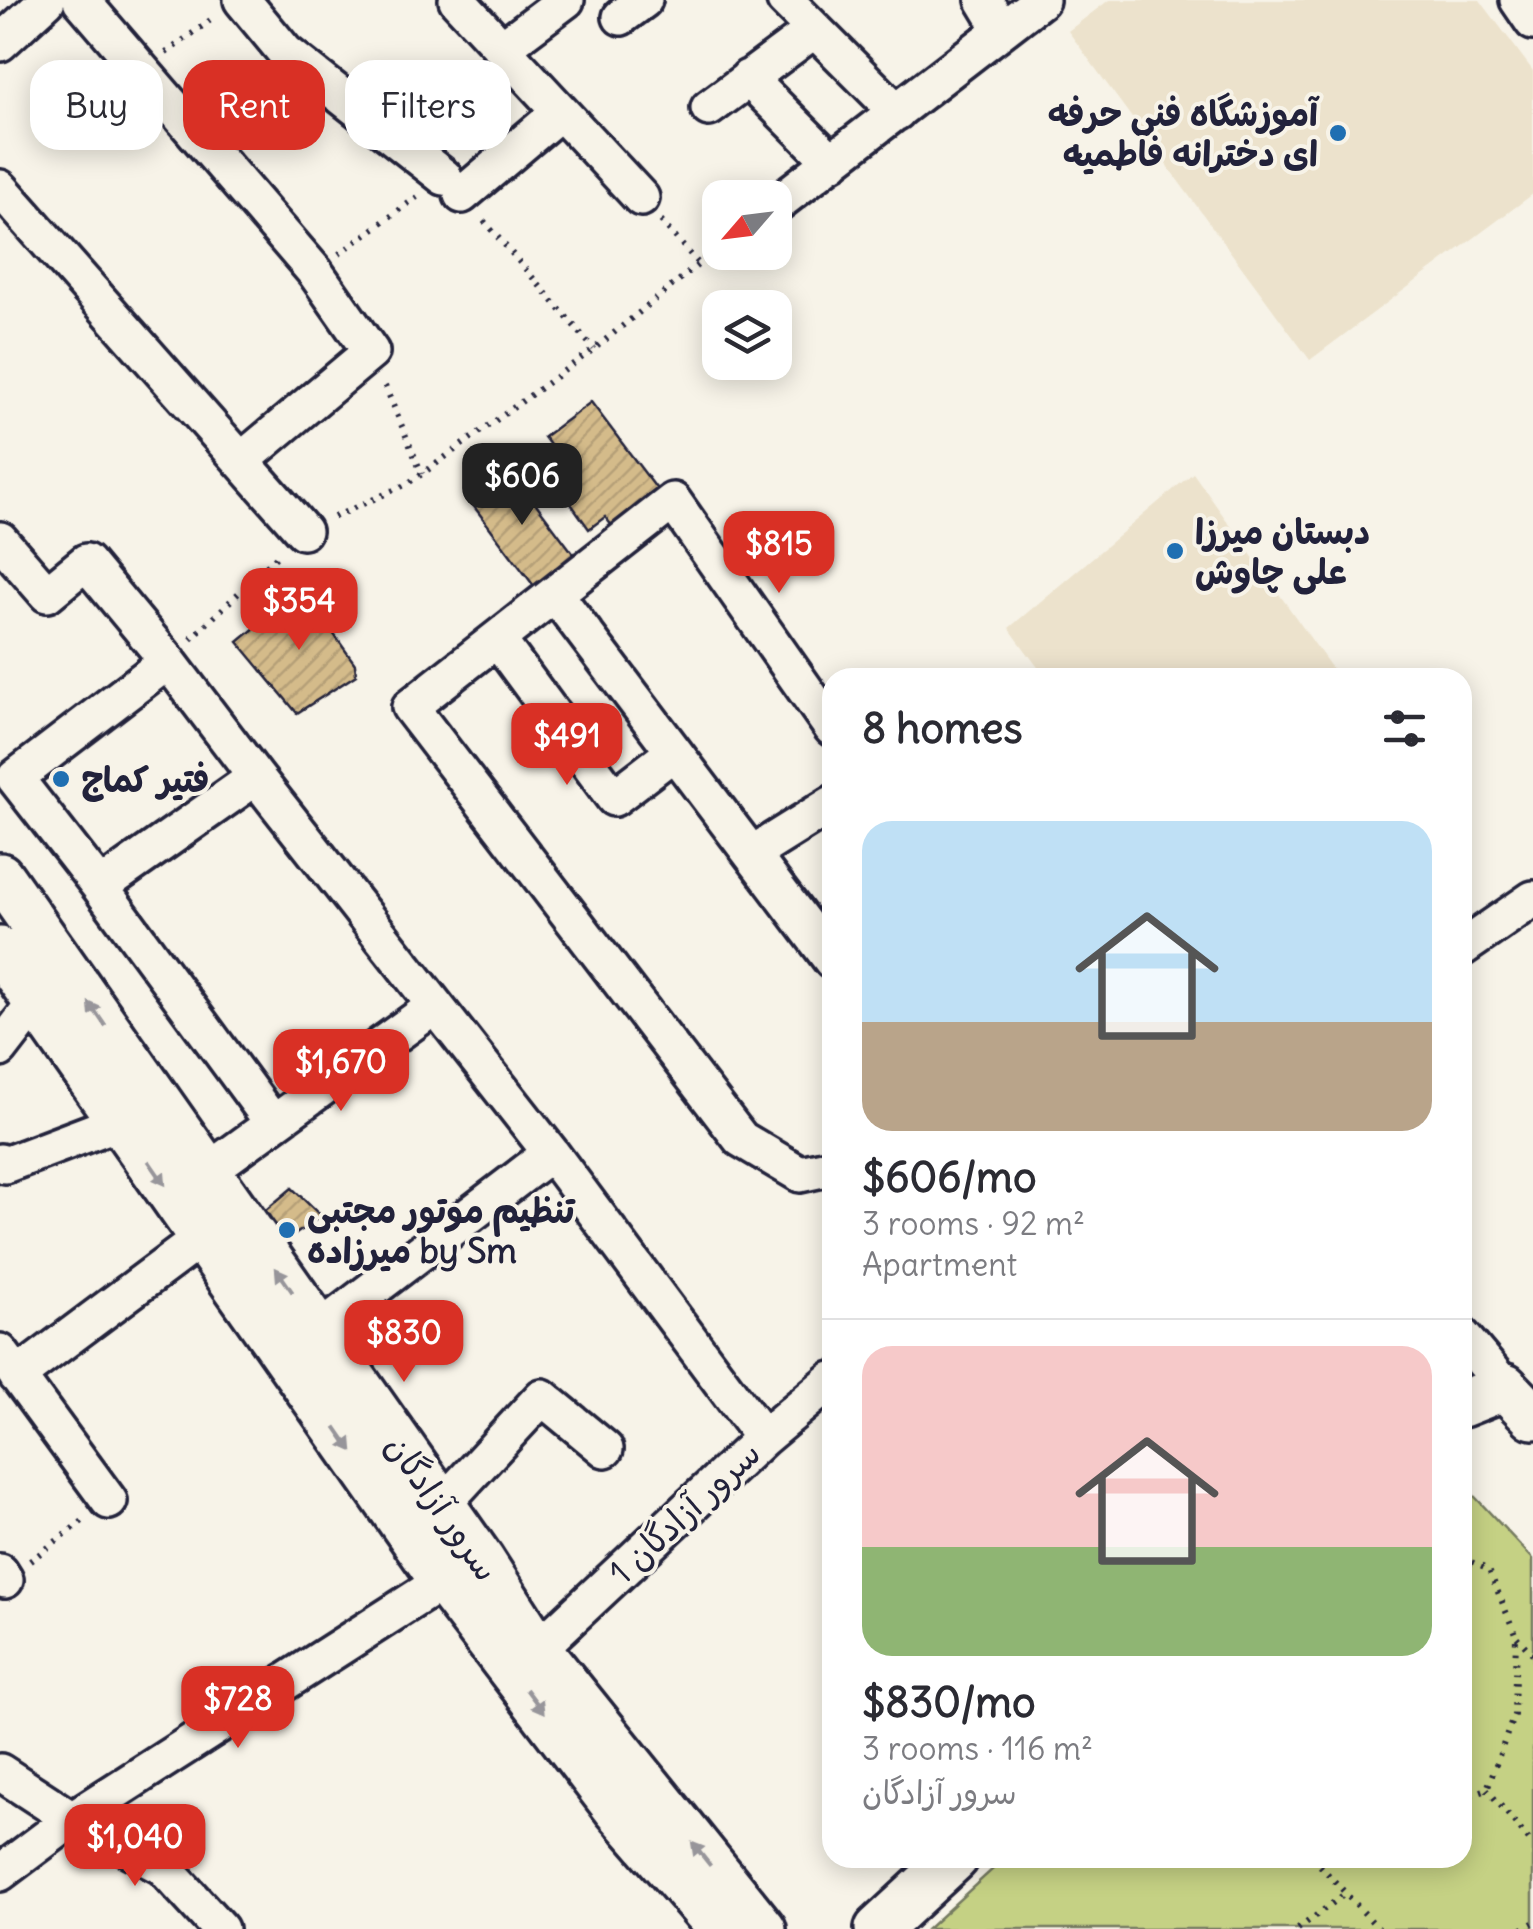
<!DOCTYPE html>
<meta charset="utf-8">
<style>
:root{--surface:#fff;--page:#f7f7f7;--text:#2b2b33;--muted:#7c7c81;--line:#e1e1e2;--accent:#d93025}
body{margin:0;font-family:Delius,"Playpen Sans Arabic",sans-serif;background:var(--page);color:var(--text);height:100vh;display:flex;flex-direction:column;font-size:38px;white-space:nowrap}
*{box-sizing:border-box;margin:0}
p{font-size:32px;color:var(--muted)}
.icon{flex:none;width:55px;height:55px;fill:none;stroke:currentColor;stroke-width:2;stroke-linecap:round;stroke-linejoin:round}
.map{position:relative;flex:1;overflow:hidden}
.side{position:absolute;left:822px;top:668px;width:650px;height:1200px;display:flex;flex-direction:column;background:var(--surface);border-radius:30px;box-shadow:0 5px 25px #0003}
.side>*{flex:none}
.guide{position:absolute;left:30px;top:60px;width:642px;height:90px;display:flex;gap:20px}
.needle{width:65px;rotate:242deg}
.tools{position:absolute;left:702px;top:180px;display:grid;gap:20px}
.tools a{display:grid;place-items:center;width:90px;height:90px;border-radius:20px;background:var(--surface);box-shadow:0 5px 25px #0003;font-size:50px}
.price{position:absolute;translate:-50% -85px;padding:0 22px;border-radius:20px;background:var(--accent);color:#fff;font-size:32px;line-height:65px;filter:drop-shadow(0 2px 5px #0008)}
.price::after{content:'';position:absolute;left:50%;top:60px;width:30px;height:22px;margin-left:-15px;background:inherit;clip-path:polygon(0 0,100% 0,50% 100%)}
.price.active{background:#222;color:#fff}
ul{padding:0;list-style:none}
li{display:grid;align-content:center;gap:20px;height:530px;padding:0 40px}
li+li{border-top:2px solid var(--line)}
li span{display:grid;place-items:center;height:310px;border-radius:30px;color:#555}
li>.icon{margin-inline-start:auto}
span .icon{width:180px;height:180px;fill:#fffc;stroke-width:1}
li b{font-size:42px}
h2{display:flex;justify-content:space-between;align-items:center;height:120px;padding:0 40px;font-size:42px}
.tag{padding:0 35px;border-radius:30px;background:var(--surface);box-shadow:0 5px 25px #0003;font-size:35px;line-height:90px}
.tag.active{background:var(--accent);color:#fff}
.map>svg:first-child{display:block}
.built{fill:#ece2cc}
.green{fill:#c5d184;stroke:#747a60;stroke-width:2.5}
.building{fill:url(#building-hatch);stroke:#22223b;stroke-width:2.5}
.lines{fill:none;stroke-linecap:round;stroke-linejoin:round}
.minor-casing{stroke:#22223b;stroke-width:42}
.major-casing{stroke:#22223b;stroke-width:52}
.path{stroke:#22223b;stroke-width:6;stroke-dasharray:2.5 8;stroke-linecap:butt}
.minor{stroke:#f7f3e8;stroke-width:35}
.major{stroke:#f7f3e8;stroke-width:45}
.oneway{fill:#97959a}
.poi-dot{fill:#1f6fb2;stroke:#f7f3e8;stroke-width:4}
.labels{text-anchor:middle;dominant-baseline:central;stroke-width:8;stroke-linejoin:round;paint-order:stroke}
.poi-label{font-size:35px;font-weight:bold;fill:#22223b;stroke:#f7f3e8;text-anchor:start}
.street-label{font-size:35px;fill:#22223b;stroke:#f7f3e8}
</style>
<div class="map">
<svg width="1533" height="1929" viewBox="0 0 1533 1929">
<defs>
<pattern id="building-hatch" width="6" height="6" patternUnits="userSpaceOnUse" patternTransform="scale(2.5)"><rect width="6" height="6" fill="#d4bb8a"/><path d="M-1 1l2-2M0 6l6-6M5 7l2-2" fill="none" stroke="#b6a078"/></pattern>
</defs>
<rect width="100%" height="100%" fill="#f7f3e8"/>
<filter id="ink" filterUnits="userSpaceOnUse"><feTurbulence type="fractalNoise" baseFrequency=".01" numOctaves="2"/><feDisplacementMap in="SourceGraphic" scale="20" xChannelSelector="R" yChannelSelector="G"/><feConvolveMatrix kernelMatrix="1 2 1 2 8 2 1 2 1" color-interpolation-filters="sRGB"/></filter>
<g filter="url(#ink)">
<!-- built -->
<path class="built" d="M1109,0H1480L1533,71V194L1310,360L1068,31Z
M1193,473L1338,677H1045L1009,628Z"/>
<!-- green -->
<path class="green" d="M1463,1484L1533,1559V1929H927L1005,1858H1462Z"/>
<!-- building -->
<path class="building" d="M591,402L659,492L613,527L605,517L589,529L562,491L576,480L544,437Z
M507,465L578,560L537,590L466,496Z
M302,589L355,664L356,675L297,713L238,642Z
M292,1188L321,1216L282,1244L261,1214Z"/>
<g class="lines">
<defs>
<path id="minor" d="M81,0L315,272L371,352L241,461
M242,0L285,52L444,177
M457,0L641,198
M785,0L897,112
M984,0L1002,30
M1518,0L1533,22
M621,17L644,0
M0,43L47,0
M502,48L566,0
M748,78L832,162
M709,108L814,30
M0,188L303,531
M462,195L560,112
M775,205L1041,0
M0,540L47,594L86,562L168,661L256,777L551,1153L763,1438
M555,594L832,961
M497,639L614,798L674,752
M168,661L15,778L100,887L273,1123
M832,728L673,501L410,707L741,1139L800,1174L832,1167
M752,854L832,804
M100,887L256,777
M1462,948L1533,899
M0,1049L37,1001
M0,1162L5,1165L121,1121
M208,1171L435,1006
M319,1330L551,1153
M1462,1336L1505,1387
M0,1352L109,1501
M17,1376L203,1237
M442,1505L542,1397L605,1449
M0,1572L5,1580
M538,1649L763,1438L832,1380
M0,1772L72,1819L163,1867L220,1929
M0,1873L72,1819L443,1581"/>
<path id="major" d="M0,876L481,1560L538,1649L763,1929
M0,950L443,1581L617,1809L721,1929
M1462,1404L1505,1387L1533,1416
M878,1929L955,1858"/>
</defs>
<!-- minor casing -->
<use href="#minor" class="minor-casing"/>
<!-- major casing -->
<use href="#major" class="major-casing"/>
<!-- path -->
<path class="path" d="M166,53L216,16
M484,221L594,349
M661,221L698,263
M339,254L417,197
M385,386L422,474
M334,517L405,485L422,474L594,349L720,247
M191,639L279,554
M1462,1558L1489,1570L1516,1636L1514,1715L1487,1789L1462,1798
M30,1561L84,1520
M1517,1637L1533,1655
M1487,1789L1533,1845
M1313,1858L1379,1929
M1298,1929L1346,1893
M1522,1929L1533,1923"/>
<!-- minor -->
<use href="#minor" class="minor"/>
<!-- major -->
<use href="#major" class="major"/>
</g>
<!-- one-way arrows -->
<defs><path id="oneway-solid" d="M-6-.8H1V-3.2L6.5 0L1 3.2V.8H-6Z" transform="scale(2.5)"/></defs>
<g class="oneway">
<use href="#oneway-solid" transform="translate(97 1014) rotate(-125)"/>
<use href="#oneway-solid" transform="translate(157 1173) rotate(55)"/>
<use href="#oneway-solid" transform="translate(284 1280) rotate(-125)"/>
<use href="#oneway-solid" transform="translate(344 1439) rotate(55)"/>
<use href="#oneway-solid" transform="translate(535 1701) rotate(53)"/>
<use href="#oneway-solid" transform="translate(701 1854) rotate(-129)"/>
</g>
</g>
<!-- markers -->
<g class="poi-dot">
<circle cx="1338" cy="133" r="10"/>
<circle cx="1175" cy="551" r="10"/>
<circle cx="61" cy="779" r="10"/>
<circle cx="287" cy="1230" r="10"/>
</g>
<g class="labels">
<!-- poi labels -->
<g class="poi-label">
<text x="1318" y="113" text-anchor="end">آموزشگاه فنی حرفه<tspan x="1318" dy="40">ای دخترانه فاطمیه</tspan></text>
<text x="1195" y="531">دبستان میرزا<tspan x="1195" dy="40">علی چاوش</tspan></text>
<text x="81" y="779">فتیر کماج</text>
<text x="307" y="1210">تنظیم موتور مجتبی<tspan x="307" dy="40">میرزاده by Sm</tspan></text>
</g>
<!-- street labels -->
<g class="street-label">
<text transform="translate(443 1507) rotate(55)">سرور آزادگان</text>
<text transform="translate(684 1512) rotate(-43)">سرور آزادگان 1</text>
</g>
</g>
</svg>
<div class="tools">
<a><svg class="needle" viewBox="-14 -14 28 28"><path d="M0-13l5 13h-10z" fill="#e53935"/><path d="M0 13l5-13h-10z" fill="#7c7c81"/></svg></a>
<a><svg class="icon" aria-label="layers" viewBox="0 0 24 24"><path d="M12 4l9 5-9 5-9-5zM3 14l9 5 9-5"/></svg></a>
</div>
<b class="price active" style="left:522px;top:528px">$606</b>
<b class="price" style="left:779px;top:596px">$815</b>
<b class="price" style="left:299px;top:653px">$354</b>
<b class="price" style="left:567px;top:788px">$491</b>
<b class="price" style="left:341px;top:1114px">$1,670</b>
<b class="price" style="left:404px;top:1385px">$830</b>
<b class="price" style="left:238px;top:1751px">$728</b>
<b class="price" style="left:135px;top:1889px">$1,040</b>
<div class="guide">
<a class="tag">Buy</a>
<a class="tag active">Rent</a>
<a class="tag">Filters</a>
</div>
<section class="side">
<h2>8 homes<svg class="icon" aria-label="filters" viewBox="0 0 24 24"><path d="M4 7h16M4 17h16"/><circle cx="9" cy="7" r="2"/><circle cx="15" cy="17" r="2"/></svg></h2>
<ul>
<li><span style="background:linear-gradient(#bfe0f5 65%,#b9a48a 0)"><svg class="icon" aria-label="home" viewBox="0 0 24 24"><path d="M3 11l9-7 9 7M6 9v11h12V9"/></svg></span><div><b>$606/mo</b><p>3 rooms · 92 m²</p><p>Apartment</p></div></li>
<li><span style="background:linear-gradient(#f6c9c9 65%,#8fb573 0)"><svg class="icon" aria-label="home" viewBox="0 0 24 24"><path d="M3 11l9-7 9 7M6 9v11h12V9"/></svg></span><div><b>$830/mo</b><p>3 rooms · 116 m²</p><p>سرور آزادگان</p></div></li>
</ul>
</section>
</div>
